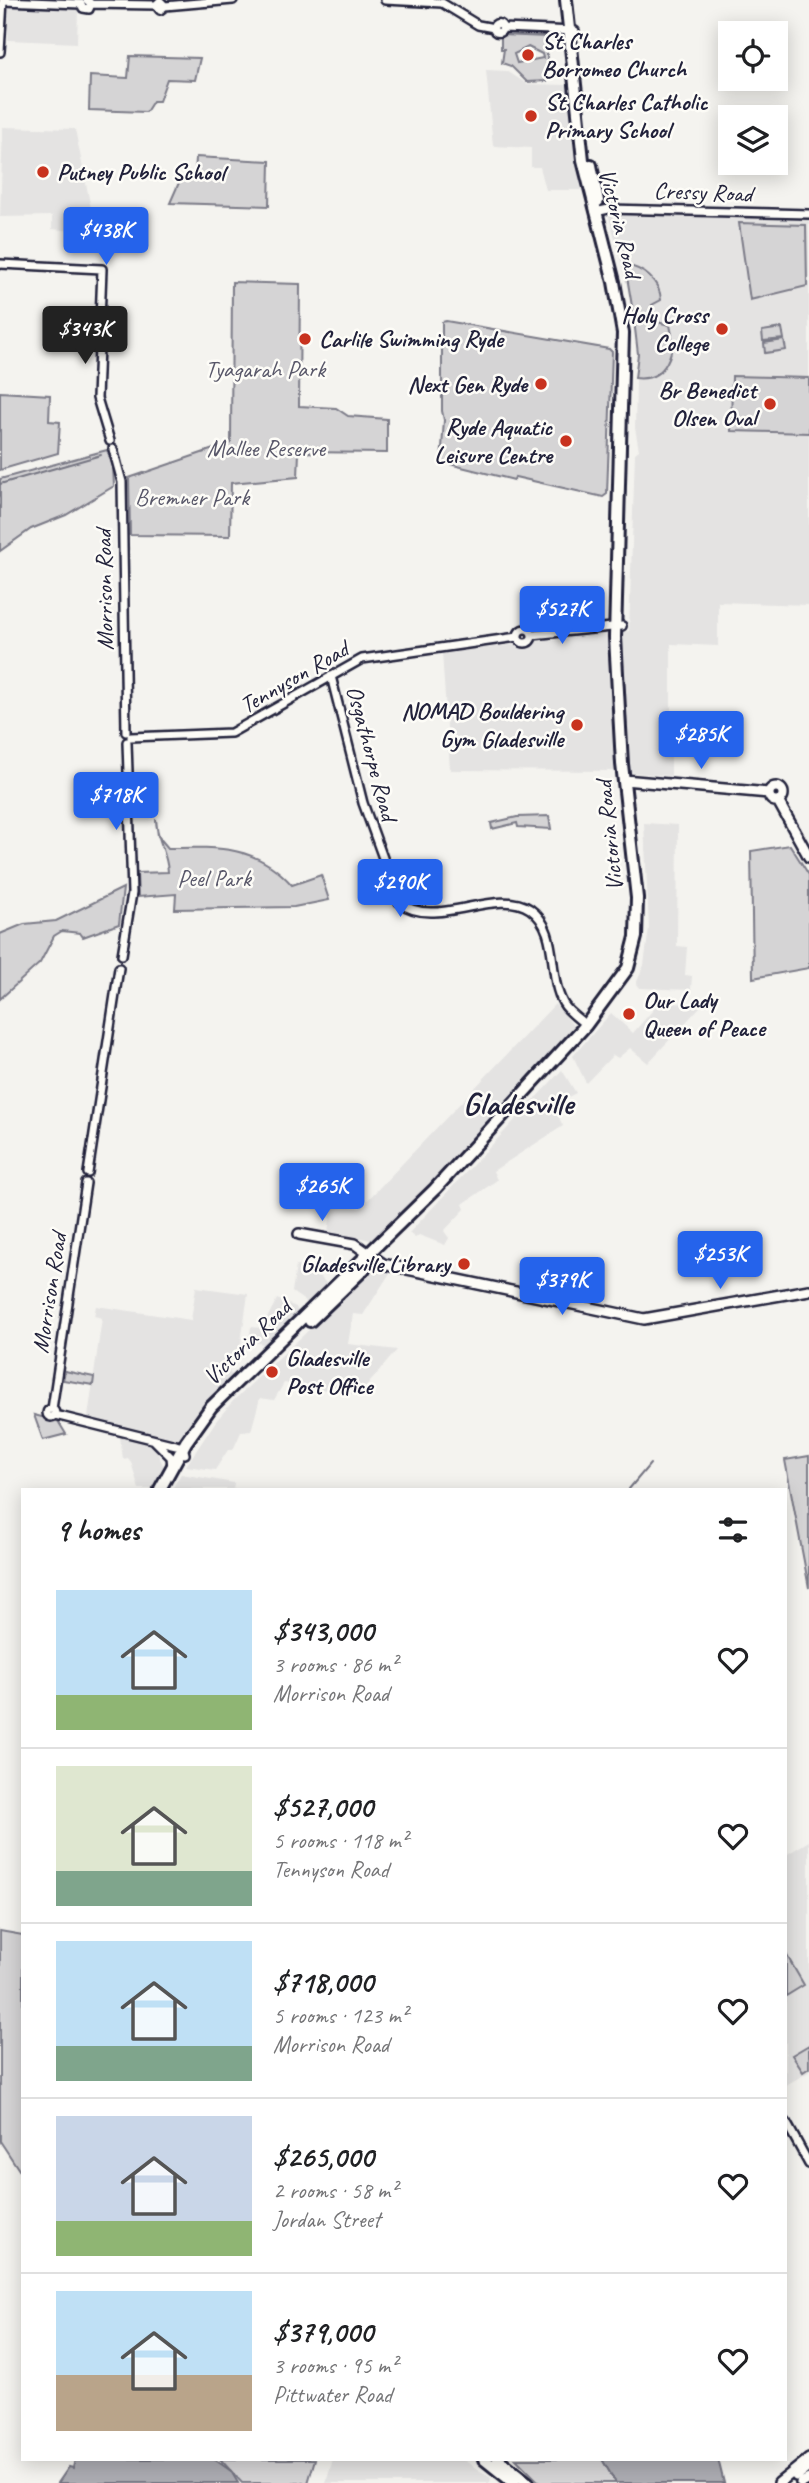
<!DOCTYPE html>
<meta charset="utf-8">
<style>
:root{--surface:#fff;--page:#f6f6f6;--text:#202124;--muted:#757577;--line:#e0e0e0;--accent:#2563eb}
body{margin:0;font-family:Caveat,sans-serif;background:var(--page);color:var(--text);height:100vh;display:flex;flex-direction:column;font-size:26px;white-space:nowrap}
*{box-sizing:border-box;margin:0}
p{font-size:23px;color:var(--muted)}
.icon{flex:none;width:38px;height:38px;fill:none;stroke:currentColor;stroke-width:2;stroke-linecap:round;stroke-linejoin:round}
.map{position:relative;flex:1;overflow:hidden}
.panel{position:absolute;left:21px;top:1488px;width:766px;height:973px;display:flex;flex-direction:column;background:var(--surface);border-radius:0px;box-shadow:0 4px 18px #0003}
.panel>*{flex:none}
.buttons{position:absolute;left:718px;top:21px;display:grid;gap:14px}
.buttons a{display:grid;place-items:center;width:70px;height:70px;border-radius:0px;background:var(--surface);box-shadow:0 4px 18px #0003;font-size:35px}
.price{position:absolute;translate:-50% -60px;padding:0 16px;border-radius:7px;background:var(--accent);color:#fff;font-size:23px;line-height:46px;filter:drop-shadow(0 2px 4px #0008)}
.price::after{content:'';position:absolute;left:50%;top:42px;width:21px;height:16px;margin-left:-10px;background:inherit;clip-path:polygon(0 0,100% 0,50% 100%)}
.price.current{background:#222;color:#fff}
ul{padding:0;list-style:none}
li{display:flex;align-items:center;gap:21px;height:175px;padding:0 35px}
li+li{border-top:2px solid var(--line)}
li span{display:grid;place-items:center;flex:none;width:196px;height:140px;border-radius:0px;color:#555}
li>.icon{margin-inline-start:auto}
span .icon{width:84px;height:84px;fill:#fffc;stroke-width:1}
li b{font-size:30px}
h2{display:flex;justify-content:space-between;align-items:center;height:84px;padding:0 35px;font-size:30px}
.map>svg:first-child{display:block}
.built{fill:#e4e3e2}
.green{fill:#d5d4d5;stroke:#7c7b88;stroke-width:2;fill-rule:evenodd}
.water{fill:#acacb2;stroke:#757582;stroke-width:2}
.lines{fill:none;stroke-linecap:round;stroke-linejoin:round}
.stream{stroke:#757582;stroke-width:2}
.minor-casing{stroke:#22223b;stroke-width:12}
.major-casing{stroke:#22223b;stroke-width:14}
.highway-casing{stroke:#22223b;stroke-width:16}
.minor{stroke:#fdfcf7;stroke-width:7}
.major{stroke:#fdfcf7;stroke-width:9}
.highway{stroke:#fdfcf7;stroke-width:10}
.poi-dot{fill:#c8321e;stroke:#fdfcf7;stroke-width:2.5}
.labels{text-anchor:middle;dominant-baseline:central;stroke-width:5;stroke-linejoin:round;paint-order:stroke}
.poi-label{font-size:24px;font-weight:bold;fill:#22223b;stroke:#fdfcf7;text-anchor:start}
.street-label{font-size:24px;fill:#22223b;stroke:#fdfcf7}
.park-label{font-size:24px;fill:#585769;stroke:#fdfcf7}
.district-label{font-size:32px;font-weight:bold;fill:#22223b;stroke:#fdfcf7}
</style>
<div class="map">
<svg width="809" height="2483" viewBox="0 0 809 2483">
<rect width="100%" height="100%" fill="#f4f3ef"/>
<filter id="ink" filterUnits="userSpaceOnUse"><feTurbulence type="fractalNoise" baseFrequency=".0143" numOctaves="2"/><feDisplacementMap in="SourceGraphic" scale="14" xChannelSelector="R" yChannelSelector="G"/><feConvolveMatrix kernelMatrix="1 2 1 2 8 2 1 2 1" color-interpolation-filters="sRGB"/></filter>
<g filter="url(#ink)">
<!-- built -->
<path class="built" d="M0,0H44V8L78,9L77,43L8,40V29H0Z
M486,70L507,71L527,84L568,85L581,190H546L540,167H531V148L493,146Z
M3,127L75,129L96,233L52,229V216L0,217Z
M612,214L809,220V605L718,602V646L671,644V776L615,771L450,770L442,653L629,631L635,453L639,450L635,428L637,338L626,279L609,217Z
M644,823L678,825L677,946L687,947L685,975L692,976L691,990L639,988L636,984L644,965L649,928Z
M659,1003L699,1004L700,1007L648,1063L630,1048L618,1058L613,1055L586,1083L573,1056L611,1013L633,1033Z
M555,1004L576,1029L375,1241L328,1231L333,1204L360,1208Z
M562,1070L576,1093L553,1105L563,1126L493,1171L497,1180L463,1204L465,1209L444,1231L449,1238L445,1245L419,1235L415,1238L409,1233Z
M296,1266L312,1269L329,1286L309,1304L292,1292Z
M557,1268L585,1276L579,1298L552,1290Z
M374,1269L390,1273L363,1315L353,1314L348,1344L397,1350L359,1395L284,1383L274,1400L260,1398L251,1431L241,1432L233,1450H228L215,1470L186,1466L216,1421L233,1401Z
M196,1287L248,1294L240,1349L226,1369L233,1376L178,1439L88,1417L102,1318L94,1316L96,1306L191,1320Z
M277,1299L296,1307L299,1314L266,1345L249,1340L251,1327L262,1328Z
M120,1436L157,1445L156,1450L164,1467L152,1489H139L131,1462L128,1458L123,1459Z
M181,1474L234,1483L233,1489H172Z
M809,1841V2072L786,2085V1855Z
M333,2459H462L491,2478L490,2483H326Z"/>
<!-- green -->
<path class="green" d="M501,35L547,37V81L527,82L511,66L502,63L504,49H501ZM528,47L542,54L543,58L517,63L514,54Z
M130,56L200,58L195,80L167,79L159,101H153L146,112L89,110L90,76L128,78Z
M196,157L270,161L269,206L170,203L181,178L195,177Z
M739,223L806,225L807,286L750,300Z
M625,265C643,268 660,281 661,300L652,305L650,314L634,318Z
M232,282L300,284L299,406L336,408L348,416L387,419V453L299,452L298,477L231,483L230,536L130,535L129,478L231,443Z
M651,316L657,322L670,325C677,351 666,382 635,378L638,354L634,320Z
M446,321L609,349L612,352L607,494L603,497L515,477L514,480L441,462L444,420L442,411V322Z
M782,328L784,339L763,341L762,331Z
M784,340L786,350L765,353L764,343Z
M732,376L809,378V433L731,431Z
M0,392L50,395L49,421L60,422L58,453L0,470Z
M107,450L113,466L114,486L66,515L31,529L0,551V479Z
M549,816L551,829L518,827L517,823L492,829L491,823L517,817Z
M156,819L158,836L168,848C217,847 257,845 292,885L321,875L329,900L294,907L175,909L176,894L138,897L137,873L168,872C167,851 156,840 156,819Z
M790,845L809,875V968L753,978L751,851Z
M123,888L119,924L83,937L80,933L62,931L54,936L40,963L0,999V934L24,924L56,921Z
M65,1371L94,1377L93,1385L63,1380Z
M34,1415L58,1421L66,1434L43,1440Z
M809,1456V1588L785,1460Z
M0,1931L23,1935V2176L0,2141Z
M786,1954L804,1985L786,1996Z
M809,2045V2068L803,2072L792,2055Z
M220,2459H315L308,2483H242Z
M516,2459H602L616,2483H540Z"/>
<!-- water -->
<path class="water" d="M75,2459H214L231,2471L238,2483H58L69,2467L73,2468Z
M602,2459H718L724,2483H616Z"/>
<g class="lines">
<!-- stream -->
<path class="stream" d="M0,484L101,455
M629,1489L650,1464"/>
<defs>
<path id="minor" d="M385,0L442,3L478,25L494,28
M3,1L81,4
M81,4L83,8L89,9L91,4L87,0
M91,4L156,5L160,10L165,6L160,1L156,5
M165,6L233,0
M493.5 28a4.5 4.5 0 1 1 9 0a4.5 4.5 0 1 1-9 0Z
M503,28L575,31
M0,52L3,0
M595,212L609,209L809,214
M0,264L102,269L97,398L110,441
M113,449L122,482L126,732
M518 636a7 7 0 1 1 14 0a7 7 0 1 1-14 0Z
M532,635L622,626
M331,676L363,803L399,902C434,931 496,886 530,909C560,930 547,975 563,1003C567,1011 579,1019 586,1025
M131,737L231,733L362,659L517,637
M122,955L132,893L127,742
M88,1173L119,968
M52,1409L86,1183
M47 1413a4 4 0 1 1 8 0a4 4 0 1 1-8 0Z
M55,1415L176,1445L183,1447L185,1454
M155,1441L171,1457L172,1467
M786,2122L809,2164"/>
<path id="major" d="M624,780L769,793
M769 794a7 7 0 1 1 14 0a7 7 0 1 1-14 0Z
M778,801L809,857
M299,1234L355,1244L383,1264L644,1319L809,1290
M796,2476L809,2467
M779,2483L809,2459
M801,2483L809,2479"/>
<path id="highway" d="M591,165L598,201
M310,1321L364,1269
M160,1489L186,1442L211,1407L435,1189L586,1025L628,968L636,937L637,898L622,764L615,637L623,333L614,282L583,160L566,0
M484,2459L514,2483
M498,2459L528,2483"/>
</defs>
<!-- minor casing -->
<use href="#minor" class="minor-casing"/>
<!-- major casing -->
<use href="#major" class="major-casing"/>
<!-- highway casing -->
<use href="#highway" class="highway-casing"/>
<!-- minor -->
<use href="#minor" class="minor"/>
<!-- major -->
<use href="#major" class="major"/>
<!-- highway -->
<use href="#highway" class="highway"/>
</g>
</g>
<!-- markers -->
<g class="poi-dot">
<circle cx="528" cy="55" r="7"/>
<circle cx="531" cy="116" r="7"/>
<circle cx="43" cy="172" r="7"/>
<circle cx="722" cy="329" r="7"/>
<circle cx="305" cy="339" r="7"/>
<circle cx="541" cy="384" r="7"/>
<circle cx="770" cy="404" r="7"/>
<circle cx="566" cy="441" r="7"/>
<circle cx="577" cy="725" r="7"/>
<circle cx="629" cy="1014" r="7"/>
<circle cx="464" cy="1264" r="7"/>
<circle cx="272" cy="1372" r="7"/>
</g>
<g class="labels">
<!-- poi labels -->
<g class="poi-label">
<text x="542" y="41">St Charles<tspan x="542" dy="28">Borromeo Church</tspan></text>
<text x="545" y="102">St Charles Catholic<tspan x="545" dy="28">Primary School</tspan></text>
<text x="57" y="172">Putney Public School</text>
<text x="708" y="315" text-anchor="end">Holy Cross<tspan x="708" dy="28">College</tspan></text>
<text x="319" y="339">Carlile Swimming Ryde</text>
<text x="527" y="384" text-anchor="end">Next Gen Ryde</text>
<text x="756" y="390" text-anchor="end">Br Benedict<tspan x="756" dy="28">Olsen Oval</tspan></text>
<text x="552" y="427" text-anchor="end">Ryde Aquatic<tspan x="552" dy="28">Leisure Centre</tspan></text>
<text x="563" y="711" text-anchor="end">NOMAD Bouldering<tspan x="563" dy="28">Gym Gladesville</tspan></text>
<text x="643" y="1000">Our Lady<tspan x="643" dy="28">Queen of Peace</tspan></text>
<text x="450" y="1264" text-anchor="end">Gladesville Library</text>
<text x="286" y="1358">Gladesville<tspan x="286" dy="28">Post Office</tspan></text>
</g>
<!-- street labels -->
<g class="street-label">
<text transform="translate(703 192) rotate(2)">Cressy Road</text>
<text transform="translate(620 223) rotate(76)">Victoria Road</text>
<text transform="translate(104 590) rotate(-91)">Morrison Road</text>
<text transform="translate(294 677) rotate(-30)">Tennyson Road</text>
<text transform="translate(372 753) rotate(75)">Osgathorpe Road</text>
<text transform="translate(609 836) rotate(-96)">Victoria Road</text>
<text transform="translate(49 1293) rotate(-81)">Morrison Road</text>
<text transform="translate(247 1342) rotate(-44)">Victoria Road</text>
</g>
<!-- park labels -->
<g class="park-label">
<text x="265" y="369">Tyagarah Park</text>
<text x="266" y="448">Mallee Reserve</text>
<text x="192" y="497">Bremner Park</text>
<text x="214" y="878">Peel Park</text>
</g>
<!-- district labels -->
<g class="district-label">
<text x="518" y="1103">Gladesville</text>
</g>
</g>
</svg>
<div class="buttons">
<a><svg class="icon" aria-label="locate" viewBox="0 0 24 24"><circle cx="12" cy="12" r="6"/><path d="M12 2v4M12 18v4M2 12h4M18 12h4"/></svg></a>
<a><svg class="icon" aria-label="layers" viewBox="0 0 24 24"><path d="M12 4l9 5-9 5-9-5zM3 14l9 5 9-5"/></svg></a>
</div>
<b class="price" style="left:106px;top:267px">$438K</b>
<b class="price current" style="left:85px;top:366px">$343K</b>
<b class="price" style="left:562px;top:646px">$527K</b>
<b class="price" style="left:701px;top:771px">$285K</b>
<b class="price" style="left:116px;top:832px">$718K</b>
<b class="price" style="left:400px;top:919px">$290K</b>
<b class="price" style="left:322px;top:1223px">$265K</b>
<b class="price" style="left:720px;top:1291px">$253K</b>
<b class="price" style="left:562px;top:1317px">$379K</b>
<section class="panel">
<h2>9 homes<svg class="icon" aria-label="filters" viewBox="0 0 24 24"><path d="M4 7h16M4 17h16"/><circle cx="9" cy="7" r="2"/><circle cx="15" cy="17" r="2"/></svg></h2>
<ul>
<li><span style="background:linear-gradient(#bfe0f5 75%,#8fb573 0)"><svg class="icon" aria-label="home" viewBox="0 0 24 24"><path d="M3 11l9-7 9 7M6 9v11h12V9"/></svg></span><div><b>$343,000</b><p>3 rooms · 86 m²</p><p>Morrison Road</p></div><svg class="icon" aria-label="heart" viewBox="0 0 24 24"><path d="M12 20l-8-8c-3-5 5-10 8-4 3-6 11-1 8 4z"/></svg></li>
<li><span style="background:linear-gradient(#dfe7d0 75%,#7fa58c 0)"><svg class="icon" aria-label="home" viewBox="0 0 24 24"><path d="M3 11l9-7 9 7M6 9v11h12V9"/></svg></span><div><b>$527,000</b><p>5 rooms · 118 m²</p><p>Tennyson Road</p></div><svg class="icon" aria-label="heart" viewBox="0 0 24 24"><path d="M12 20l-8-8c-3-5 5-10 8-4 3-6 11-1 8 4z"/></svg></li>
<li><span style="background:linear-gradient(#bfe0f5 75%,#7fa58c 0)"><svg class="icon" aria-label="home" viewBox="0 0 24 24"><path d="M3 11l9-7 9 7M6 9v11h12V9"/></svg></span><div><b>$718,000</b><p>5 rooms · 123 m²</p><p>Morrison Road</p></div><svg class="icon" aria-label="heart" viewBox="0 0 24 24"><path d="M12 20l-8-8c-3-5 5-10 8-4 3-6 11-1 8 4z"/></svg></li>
<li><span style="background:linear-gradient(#c9d6e8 75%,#8fb573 0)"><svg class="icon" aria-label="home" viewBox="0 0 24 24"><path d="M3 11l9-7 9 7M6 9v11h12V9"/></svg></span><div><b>$265,000</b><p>2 rooms · 58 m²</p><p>Jordan Street</p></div><svg class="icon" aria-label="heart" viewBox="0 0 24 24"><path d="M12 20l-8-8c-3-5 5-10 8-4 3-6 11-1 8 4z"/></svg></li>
<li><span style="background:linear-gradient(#bfe0f5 60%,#b9a48a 0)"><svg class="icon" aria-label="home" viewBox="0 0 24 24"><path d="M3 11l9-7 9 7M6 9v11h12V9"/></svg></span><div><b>$379,000</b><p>3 rooms · 95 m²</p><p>Pittwater Road</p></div><svg class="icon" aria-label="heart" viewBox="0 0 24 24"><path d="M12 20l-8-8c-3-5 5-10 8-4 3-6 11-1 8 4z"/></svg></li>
</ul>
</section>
</div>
